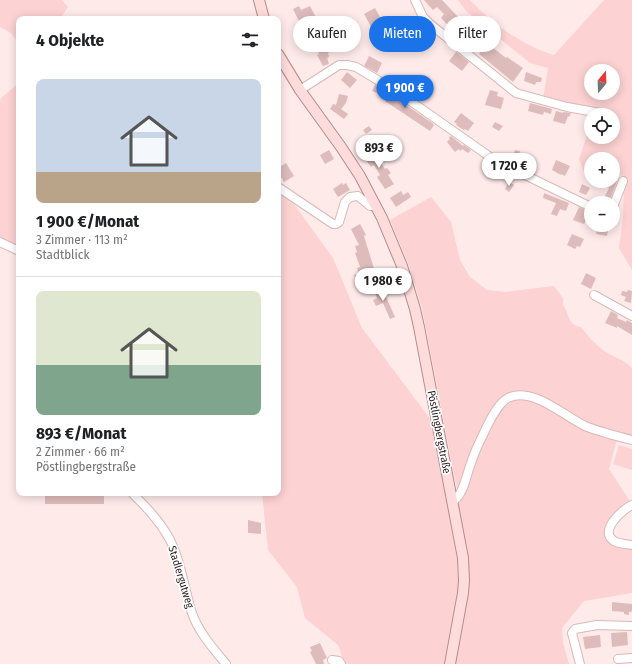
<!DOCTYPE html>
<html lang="de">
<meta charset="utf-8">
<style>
:root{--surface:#fff;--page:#f2f2f2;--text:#202124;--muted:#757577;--line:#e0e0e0;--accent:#1a73e8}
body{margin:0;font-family:"Fira Sans Condensed",sans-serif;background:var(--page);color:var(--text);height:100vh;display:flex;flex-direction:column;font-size:15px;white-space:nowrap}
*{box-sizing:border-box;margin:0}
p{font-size:13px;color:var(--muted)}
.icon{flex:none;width:22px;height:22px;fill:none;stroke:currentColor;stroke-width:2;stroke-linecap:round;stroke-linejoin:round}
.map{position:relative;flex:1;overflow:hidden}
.side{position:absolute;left:16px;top:16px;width:265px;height:480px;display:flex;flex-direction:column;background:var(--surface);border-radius:8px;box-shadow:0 2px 10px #0003}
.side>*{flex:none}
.top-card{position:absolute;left:293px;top:16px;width:279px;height:36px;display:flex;gap:8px}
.needle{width:26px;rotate:19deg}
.buttons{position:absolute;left:584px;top:64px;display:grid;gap:8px}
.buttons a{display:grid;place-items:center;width:36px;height:36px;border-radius:50%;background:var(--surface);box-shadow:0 2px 10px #0003;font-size:20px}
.price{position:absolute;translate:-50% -34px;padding:0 9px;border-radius:14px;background:#fff;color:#222;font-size:13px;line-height:26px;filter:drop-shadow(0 1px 2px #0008)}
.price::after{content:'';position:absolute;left:50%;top:24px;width:12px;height:9px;margin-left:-6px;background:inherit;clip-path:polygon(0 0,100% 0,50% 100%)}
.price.current{background:var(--accent);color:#fff}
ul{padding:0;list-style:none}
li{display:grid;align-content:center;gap:8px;height:212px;padding:0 20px}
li+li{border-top:1px solid var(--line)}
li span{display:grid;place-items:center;height:124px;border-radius:8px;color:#555}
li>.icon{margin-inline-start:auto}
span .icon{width:72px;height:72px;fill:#fffc;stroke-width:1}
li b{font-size:17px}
h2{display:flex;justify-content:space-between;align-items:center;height:48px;padding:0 20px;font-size:17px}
.pill{padding:0 14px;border-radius:18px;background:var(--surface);box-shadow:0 2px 10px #0003;font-size:14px;line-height:36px}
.pill.current{background:var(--accent);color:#fff}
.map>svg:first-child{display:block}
.green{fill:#fcd2d2;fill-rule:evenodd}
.building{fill:#debcbc}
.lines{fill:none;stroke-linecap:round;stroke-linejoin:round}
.minor-casing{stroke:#dab8b8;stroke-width:10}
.major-casing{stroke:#b38b8b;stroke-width:12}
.minor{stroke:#fff;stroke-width:8}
.major{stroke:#fedcdc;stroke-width:10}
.labels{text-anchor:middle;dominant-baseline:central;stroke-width:3.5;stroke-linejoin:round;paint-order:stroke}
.street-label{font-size:11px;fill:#2a1e1e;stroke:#fff}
</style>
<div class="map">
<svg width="632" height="664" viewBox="0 0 632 664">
<rect width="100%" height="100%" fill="#ffeaea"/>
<!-- green -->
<path class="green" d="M0,0H62L68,7L60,19H19V44L11,33L0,27Z
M458,0H470C493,24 521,45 554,55L604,0H632V270L619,248L623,218L624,176L613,174V159H591V181H593H592L586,177L579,159L591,123V137H613V115H595L543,99L548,68L530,63L467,12ZM591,71H613V93H591Z
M19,83V248L0,237V102L1,98Z
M278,182L333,258L362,328L431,420L457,558L458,581L467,584L458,507L471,470L490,428L502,407L510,399L526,398L617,439L609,469L631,503L611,521L613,540L632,549V593L584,601L562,628L563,643L569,664H345L338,645L305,618L297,587L268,550L262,493H278Z
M431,197L451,222L460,260L470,277L487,290L506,292L554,286L563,298V305C570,314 567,325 581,327C588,336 594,343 603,350C612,357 624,359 632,368V437L605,430L587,423L556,405L508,395L457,490L422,308L408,263L390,220Z
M619,445L632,449V470L613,464Z"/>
<!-- building -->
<path class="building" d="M424,0H442L460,19L451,28L441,18L444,14L437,7L433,10Z
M299,6L301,10L310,6L320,25L308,31L303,21L300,23L293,9Z
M375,8L385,26L374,32L364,14Z
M348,24L356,38L351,40L353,42L346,46L339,34L335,37L330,28L336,25L339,29Z
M411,27L418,32L414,37L407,32Z
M428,30L435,35L431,38L425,33Z
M321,38L325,46L331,43L334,50L328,53L329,57L327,58L329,64L323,66L317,55L319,54L313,42Z
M487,43L506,58L507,57L523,68L513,82L479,54Z
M456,52L469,62L462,71L449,61Z
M369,56L382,63L377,73L364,66Z
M347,72L357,80L350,88L341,80Z
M526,72L542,78L541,82H536L535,85L524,81Z
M375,85L396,98L432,123L434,125L430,131L385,101L388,97L372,91Z
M490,90L498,92L497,96L504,98L501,109L485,105Z
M339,94L348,96L346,103L341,109L348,114L344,119L330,109L333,104L336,105Z
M530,103L552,109L551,114L544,112L543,115L528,111Z
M556,111L563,113V112L571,113L569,117L568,116L565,124L553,121Z
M461,113L474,123L468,131L465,129L464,130L456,125L457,124L454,122Z
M495,122L503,126L499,131L492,127Z
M369,126L372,130L366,134L363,130Z
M451,136L463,146L464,145L471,150L468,153L462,149L460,151L459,149L455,152L447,142L450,139L449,138Z
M329,150L334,159L325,164L320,155Z
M372,150L385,169L387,168L391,173L388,175L394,184L385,189L377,177L380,175L374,165L371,167L363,156Z
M515,150L520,151L518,157L513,155Z
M556,160L570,166L565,176L561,174V175L552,170Z
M286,163L294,176L284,182L278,172V168Z
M608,181H617L609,203L603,200L609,188L606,187Z
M509,182L514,185L509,192L505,189Z
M342,183L343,185L346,183L350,190L338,197L333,189Z
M582,184L590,188L586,195L579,192Z
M401,191L403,195L408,192L411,197L396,207L390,198Z
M544,193L569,203L566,211L560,209L557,216L551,214L556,203L543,198Z
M579,207L591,212V219L587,218L584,224L573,220Z
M360,224L366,235L364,236L376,275L366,278L367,282L358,285L354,275L359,274L357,268L360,267L355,253L357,252L355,246L359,245L351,229Z
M598,225H609L607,236L596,234Z
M572,234L584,239L580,247L577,246L575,249L567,245Z
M586,273L596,278L591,289L581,284Z
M382,288L395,317L390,319L383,303L376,306L373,300L377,298L374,291Z
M628,290L632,291L631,303L624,301L626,297L621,295L622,291L627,292Z
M611,311L618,315L617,318L626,322L627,320L632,323V335L617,326V328L605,323Z
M45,493H104V504H45Z
M248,520L261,523V534L248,533Z
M612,602L632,604V611L631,612H629V615L624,614V612L612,611Z
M627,632L628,645L612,647L611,633Z
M600,635L601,647L585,649L583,637Z
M320,643L327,658L323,660L324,664H316L310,652L312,651L310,647Z"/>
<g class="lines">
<defs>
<path id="minor" d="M415,0L423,17L430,24L516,93L567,107L600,113
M300,90L339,65H347L356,67L399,93L503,166L527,176L591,207
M278,187L333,224H336L339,222L345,202L350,197L358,196L370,206H376
M613,207L623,181
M0,242L19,251
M594,295L632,316
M132,493C146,507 159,520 169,538C181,561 184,588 192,613C199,633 213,648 226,664
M452,500L456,499C464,491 466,477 470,466C473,457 476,449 480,441C486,429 496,404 508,398C532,386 564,416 585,426C600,432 616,436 632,440
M632,505C623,509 598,531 614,541C619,544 626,544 632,545
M618,659L632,658
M332,660L339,661L341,664
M580,664L573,637L572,633L575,629L597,625L632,626"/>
<path id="major" d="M259,0L264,19
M278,54L300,90L341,147L360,176L382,218L402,266L415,309L419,327L463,558L464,581L463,593L450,664"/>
</defs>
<!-- minor casing -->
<use href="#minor" class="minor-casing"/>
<!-- major casing -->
<use href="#major" class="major-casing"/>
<!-- minor -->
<use href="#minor" class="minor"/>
<!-- major -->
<use href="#major" class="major"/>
</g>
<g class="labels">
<!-- street labels -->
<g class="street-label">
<text transform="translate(439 432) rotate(79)">Pöstlingbergstraße</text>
<text transform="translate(181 577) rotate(73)">Stadlergutweg</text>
</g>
</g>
</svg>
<div class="buttons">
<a><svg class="needle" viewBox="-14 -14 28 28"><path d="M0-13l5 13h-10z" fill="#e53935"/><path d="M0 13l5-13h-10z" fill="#757577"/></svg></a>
<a><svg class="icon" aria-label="locate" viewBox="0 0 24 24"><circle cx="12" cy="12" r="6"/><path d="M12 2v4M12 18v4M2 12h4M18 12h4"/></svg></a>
<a>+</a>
<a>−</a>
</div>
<b class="price current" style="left:405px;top:109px">1 900 €</b>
<b class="price" style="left:379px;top:169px">893 €</b>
<b class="price" style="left:509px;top:187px">1 720 €</b>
<b class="price" style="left:383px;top:302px">1 980 €</b>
<div class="top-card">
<a class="pill">Kaufen</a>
<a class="pill current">Mieten</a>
<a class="pill">Filter</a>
</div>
<section class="side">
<h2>4 Objekte<svg class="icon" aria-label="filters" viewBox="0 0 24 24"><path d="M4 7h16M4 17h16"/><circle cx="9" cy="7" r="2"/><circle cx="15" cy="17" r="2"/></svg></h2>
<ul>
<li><span style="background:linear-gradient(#c9d6e8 75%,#b9a48a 0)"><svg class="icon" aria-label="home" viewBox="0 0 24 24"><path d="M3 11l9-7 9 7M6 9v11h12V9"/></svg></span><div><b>1 900 €/Monat</b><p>3 Zimmer · 113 m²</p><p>Stadtblick</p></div></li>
<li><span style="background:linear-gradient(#dfe7d0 60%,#7fa58c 0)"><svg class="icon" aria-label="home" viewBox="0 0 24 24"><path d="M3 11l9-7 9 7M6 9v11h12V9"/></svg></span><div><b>893 €/Monat</b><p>2 Zimmer · 66 m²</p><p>Pöstlingbergstraße</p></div></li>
</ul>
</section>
</div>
